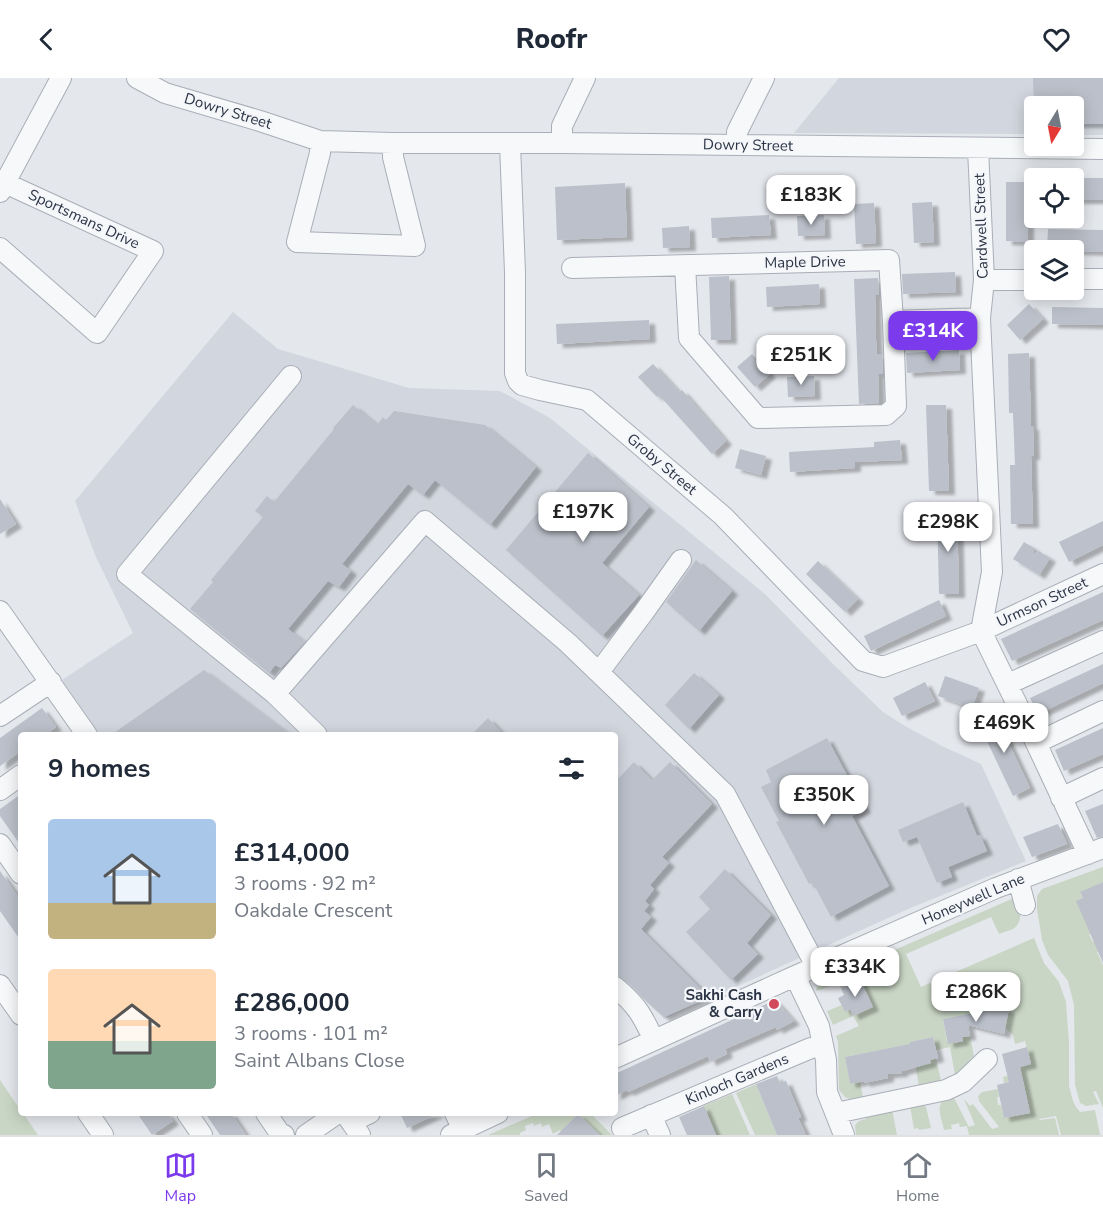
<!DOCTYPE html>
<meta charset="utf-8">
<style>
:root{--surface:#fff;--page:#f6f6f7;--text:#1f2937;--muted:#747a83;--line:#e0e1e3;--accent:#7c3aed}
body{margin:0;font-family:"Nunito Sans",sans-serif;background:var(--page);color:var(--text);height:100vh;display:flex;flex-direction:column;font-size:22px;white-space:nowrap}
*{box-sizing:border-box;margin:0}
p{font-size:20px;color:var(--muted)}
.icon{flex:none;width:33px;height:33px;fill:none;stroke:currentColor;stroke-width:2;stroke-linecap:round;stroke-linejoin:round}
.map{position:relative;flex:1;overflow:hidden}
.drawer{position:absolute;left:18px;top:654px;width:600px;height:384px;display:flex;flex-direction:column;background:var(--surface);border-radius:6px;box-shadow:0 3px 15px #0003}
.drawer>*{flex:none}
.needle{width:39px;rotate:190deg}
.controls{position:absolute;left:1024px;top:18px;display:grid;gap:12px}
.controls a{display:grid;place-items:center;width:60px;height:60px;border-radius:6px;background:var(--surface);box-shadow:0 3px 15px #0003;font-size:30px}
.price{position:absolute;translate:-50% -51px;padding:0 14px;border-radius:12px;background:#fff;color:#222;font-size:20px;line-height:39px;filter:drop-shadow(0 2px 3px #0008)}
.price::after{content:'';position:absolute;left:50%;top:36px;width:18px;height:14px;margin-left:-9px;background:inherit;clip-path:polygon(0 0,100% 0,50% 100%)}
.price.selected{background:var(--accent);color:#fff}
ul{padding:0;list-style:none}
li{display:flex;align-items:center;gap:18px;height:150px;padding:0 30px}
li span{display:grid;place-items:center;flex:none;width:168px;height:120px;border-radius:6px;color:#555}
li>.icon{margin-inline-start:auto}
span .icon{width:72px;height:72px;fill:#fffc;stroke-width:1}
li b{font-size:26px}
h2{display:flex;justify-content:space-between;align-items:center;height:72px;padding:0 30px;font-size:26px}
header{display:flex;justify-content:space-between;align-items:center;height:78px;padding:0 30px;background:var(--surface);font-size:27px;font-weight:800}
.tabs{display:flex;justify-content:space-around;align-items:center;height:84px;border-top:2px solid var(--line);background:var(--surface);font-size:16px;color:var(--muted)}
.tabs a{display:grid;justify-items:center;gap:3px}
.tabs .selected{color:var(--accent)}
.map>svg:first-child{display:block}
.built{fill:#d2d6de}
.green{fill:#c9d6c5}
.building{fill:#bbc0ca;filter:url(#shadow)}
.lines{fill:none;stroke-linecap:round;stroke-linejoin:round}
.minor-casing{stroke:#a9aeb7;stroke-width:22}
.minor{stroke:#f7f8fa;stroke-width:20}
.poi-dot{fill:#d1495b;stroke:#f4f6f9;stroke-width:2}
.labels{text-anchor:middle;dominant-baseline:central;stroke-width:4.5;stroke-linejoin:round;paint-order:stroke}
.street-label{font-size:15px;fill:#2b3445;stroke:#f4f6f9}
.poi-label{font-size:15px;font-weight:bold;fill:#2b3445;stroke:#f4f6f9;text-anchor:end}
</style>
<header><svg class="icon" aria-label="back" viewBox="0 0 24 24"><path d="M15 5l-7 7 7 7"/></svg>Roofr<svg class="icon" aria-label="heart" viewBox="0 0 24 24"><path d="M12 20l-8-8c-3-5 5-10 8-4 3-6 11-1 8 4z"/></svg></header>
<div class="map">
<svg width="1103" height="1057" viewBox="0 0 1103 1057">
<defs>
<filter id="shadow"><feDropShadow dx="6" dy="4" stdDeviation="1.5" flood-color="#0004"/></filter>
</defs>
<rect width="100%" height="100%" fill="#e4e7ec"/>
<!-- built -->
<path class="built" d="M839,0H1103V57H1074V28H1035V56L794,55Z
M233,234L278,271L409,310L500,313L550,340L766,517L834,587L883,634L905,648L942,668L981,686L1026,783L908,831L665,941L615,895V657H100L62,602L133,555L95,477L75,423Z"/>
<!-- green -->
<path class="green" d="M1103,789V804L1080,815L1083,820L1077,823L1101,851L1089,857L1093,864L1098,862L1102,872L1097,874L1103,887V1030L1096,1013L1093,1014L1099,1026L1086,1028L1080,1025L1079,1021L1075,1007L1074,927L1068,903L1048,877L1042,862L1037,831V818L1042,811Z
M1014,820C1021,830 1024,843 1013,851C1009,853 1003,854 999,856L991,839L906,876L921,909L1034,860L1044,885L1059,904L1066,924L1069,965V1008L1073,1023L1076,1029L1080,1034L1095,1032L1100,1057H1061L1056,1038L1039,1041L1040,1042L1055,1040L1059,1057H969L967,1048L960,1049L959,1045L951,1047L952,1051L944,1052C941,1037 933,1024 951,1018L954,1020L969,1049L975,1047L964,1021L970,1028L973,1026L992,1051L999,1049L979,1023L978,1018L982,1014L998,1011L999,1019H997L998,1027H1001L1004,1040L1030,1035L1023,1002L1004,1005L1003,999L1014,996L1013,990L1031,986L1025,963L1015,966L1013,957L1005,950L1009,931L987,926L983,942L965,937L943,941L947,963L955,965L963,963L962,959L970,958L974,978L955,997L950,969L936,972L933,959L910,964L913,978L897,969L845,979L850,1006L860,1004L863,1019L850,1021L845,1019L839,1012L838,964L836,958L859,948L853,938L833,947L827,933L842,927L845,934L850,931L860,901L841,910L838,905L817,913L816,911L821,904Z
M936,980L941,1003L919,1008L915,985L922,987L930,985V982Z
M0,1002L21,1033V1035H23L38,1057H0Z
M756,1006L777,1057H755L736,1015Z
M732,1016L750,1057H716L703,1028Z
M922,1025L926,1029L931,1050L919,1052L918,1050L914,1051L910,1028Z
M892,1031L897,1057H856L855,1047L859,1043L866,1041L865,1036Z
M539,1035H590L612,1057H600L578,1036L566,1048L569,1052L562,1057L560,1052L553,1056L549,1046L542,1049L541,1045L534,1048L533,1045L525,1048L526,1052L520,1055V1057H488Z"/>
<!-- building -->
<path class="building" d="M1033,0H1103V46H1074V28H1034Z
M1074,100H1103V122H1074Z
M1006,104H1028V164L1006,163Z
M625,105L627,159L557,162L555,109Z
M932,124L934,164L914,165L912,125Z
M874,125L876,165L856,166L854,126Z
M769,137L771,157L712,160L711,140Z
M824,137L825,157L798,158L797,138Z
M689,148L690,169L663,170L662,150Z
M1048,151L1103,152V174L1047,172Z
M955,194L956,214L903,216L902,196Z
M729,198L731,262H711L709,199Z
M878,200L879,217H875L876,262L877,276H882L883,296H878L879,325L859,326L854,201Z
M819,206L820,226L767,229L766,209Z
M1029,226L1043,241L1020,262L1007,247Z
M1052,229L1103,230V247L1052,246Z
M649,242L650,261L557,266L556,246Z
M959,272L960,292L907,295L906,275Z
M1029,275L1031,348H1033L1034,378H1031L1033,446H1011L1010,387H1015L1013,335H1009L1008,276Z
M752,276L770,296L755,309L737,289Z
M653,286L679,314L682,312L726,363L712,376L659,317L657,319L638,299Z
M814,298L815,318L788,319L787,299Z
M353,327L377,347L383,339L386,342L394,333L485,347L536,389L490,447L435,402L423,417L408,406L342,486L351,493L339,509L328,503L288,551L305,564L281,590L275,587L269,595L190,531L213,504L211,502L263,439L255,433L267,418L274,424L334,351L333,350Z
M926,327H946L949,413H929Z
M900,362L902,382L855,384V390L790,394L789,374L874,369V364Z
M740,371L766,378L761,397L735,390Z
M588,375L649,429L602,485L639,517L602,558L506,472Z
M0,421L16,446L0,456Z
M937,434H957L959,516H939Z
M1103,443V467L1069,484L1059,464Z
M1024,464L1034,470V476L1039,473L1050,480L1039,497L1013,481Z
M696,482L732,513L699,553L666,524Z
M818,483L858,521L845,534L806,496Z
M1103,514V542L1012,583L1001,561Z
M939,522L946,538L871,573L864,558Z
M1103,586V605L1038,636L1030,620Z
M204,592L290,657H111Z
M694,595L719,617L689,651L665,627Z
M945,598L979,610L972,630L938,618Z
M925,604L935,623L902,638L893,620Z
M42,630L56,649L45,657H21V673L0,688V660Z
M994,634L1030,710L1013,718L977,642Z
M488,640L504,657H471Z
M1103,650V676L1064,693L1055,672Z
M827,660L865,731L852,738L889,808L831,839L813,805L809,806L776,744L779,743L761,709L771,704L766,692Z
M634,684L652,702L670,684L712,726L662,779L669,785L650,807L654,811L645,823L649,827L644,833L651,839L641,851L709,919L664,939L646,923L630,906L622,900L615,897V704Z
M21,716V768L0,738V731Z
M963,724L977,758L980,757L987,773L948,789L952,799L937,805L917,759L903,764L898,752Z
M1103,726V758L1097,760L1085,733Z
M1058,746L1067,766L1032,779L1023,759Z
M725,791L771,837L747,865L758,876L731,902L686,854L710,831L699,819Z
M0,793L21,823V863L0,833Z
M1103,804V885L1076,823L1083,820L1080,814Z
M860,901L873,929L853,938L850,931L845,934L838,920L844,917L841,910Z
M775,922L794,943L777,952L776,949L725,971L727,976L710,984L708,978L628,1014L627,1012L615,1018V996Z
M986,926L1009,931L1004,956L968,947L970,958L962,959L963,963L948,966L943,941L985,933Z
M933,959L938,980L930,982L931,985L902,993V995L888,996V1000L864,1005V1003L850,1006L845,979L910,966V964Z
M1027,969L1031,986L1020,989L1030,1035L1004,1040L997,1007L1009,1004L1002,976Z
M777,998L780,1005L786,1003L801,1039L798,1040L806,1057H777L756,1006Z
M704,1028L716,1057H687L679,1039Z
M137,1035H167L173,1043L152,1057Z
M205,1035H231L246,1057H220Z
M400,1035H439L407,1050Z
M578,1036L600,1057H557Z"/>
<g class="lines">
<defs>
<path id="minor" d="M137,0L165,15L260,43L320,63L393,65H562L1103,71
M320,63V75L297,164L415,168L393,79V65
M562,65V48L585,0
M510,66L515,194V295L518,303L522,307L540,312L587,322L723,438L863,583L883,589L981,553L1103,496
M737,67V54L764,0
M978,70L984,202L980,240L992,494L981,553L1036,665L1088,776
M0,114L61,0
M0,170L97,255L153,173L5,105
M685,187L689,260L758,340L886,337L896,328L893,243
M572,190L889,182L893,243L980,240
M1074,201H1103
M984,202H1035
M291,298L127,496L275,616L317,657
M0,533L87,657
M599,594L644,534L681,482
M1008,606L1103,563
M275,616L425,443L568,565L725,716L816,888
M0,638L51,604
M1036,665L1103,633
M0,712L21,697
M1061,720L1103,700
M0,766L21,796
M1018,801L1025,827
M795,898L819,948L826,982L827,1014L844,1057
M0,907L21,937
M615,909C637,927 642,937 654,962
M615,980L795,898L996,810L1103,770
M88,1035L103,1057
M187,1035L202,1057
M266,1035L281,1057H284
M345,1035L360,1057
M455,1035L463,1052
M836,1035L946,1012L963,1004L987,981
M651,1037L660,1057
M351,1044L370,1035
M622,1050L811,970L823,968
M306,1057L338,1035
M451,1057L498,1035"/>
</defs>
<!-- minor casing -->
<use href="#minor" class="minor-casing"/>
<!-- minor -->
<use href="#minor" class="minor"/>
</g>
<!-- markers -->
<circle class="poi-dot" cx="774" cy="926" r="6"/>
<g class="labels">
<!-- street labels -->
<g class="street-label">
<text transform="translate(228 33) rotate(17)">Dowry Street</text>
<text transform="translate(748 67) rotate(1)">Dowry Street</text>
<text transform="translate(84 141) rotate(25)">Sportsmans Drive</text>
<text transform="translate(981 148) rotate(-92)">Cardwell Street</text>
<text transform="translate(805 184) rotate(-1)">Maple Drive</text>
<text transform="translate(662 386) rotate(40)">Groby Street</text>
<text transform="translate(1042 524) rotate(-25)">Urmson Street</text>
<text transform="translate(973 821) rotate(-23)">Honeywell Lane</text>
<text transform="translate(737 1001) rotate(-23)">Kinloch Gardens</text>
</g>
<!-- poi labels -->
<g class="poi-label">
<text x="762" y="917">Sakhi Cash<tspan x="762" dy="17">&amp; Carry</tspan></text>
</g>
</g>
</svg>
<div class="controls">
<a><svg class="needle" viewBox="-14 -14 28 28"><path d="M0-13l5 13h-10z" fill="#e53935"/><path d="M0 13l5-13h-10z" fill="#747a83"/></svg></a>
<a><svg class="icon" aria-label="locate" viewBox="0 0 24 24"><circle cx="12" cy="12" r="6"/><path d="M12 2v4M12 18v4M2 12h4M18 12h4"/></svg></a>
<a><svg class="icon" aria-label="layers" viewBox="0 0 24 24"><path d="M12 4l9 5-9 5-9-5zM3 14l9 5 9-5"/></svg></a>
</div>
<b class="price" style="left:811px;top:148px">£183K</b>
<b class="price selected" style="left:933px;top:284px">£314K</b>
<b class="price" style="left:801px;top:308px">£251K</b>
<b class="price" style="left:583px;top:465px">£197K</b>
<b class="price" style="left:948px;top:475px">£298K</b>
<b class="price" style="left:1004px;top:676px">£469K</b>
<b class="price" style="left:824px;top:748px">£350K</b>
<b class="price" style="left:855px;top:920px">£334K</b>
<b class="price" style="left:976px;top:945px">£286K</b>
<section class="drawer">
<h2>9 homes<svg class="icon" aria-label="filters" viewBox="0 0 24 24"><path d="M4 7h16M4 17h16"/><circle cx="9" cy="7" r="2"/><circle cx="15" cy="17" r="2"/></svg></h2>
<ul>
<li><span style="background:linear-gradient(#a9c7e8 70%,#c2b280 0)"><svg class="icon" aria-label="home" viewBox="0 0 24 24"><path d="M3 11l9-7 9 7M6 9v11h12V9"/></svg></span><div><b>£314,000</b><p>3 rooms · 92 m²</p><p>Oakdale Crescent</p></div></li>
<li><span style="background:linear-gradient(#ffd9b3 60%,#7fa58c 0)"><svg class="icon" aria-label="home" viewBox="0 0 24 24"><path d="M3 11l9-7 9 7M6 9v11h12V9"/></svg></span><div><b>£286,000</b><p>3 rooms · 101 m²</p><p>Saint Albans Close</p></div></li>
</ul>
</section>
</div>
<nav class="tabs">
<a class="selected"><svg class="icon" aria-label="map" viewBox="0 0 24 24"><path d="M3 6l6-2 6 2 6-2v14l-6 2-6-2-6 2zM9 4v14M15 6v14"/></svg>Map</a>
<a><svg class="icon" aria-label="saved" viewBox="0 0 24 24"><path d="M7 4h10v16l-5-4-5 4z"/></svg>Saved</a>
<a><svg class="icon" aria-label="home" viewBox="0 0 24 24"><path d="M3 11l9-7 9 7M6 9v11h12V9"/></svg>Home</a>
</nav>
